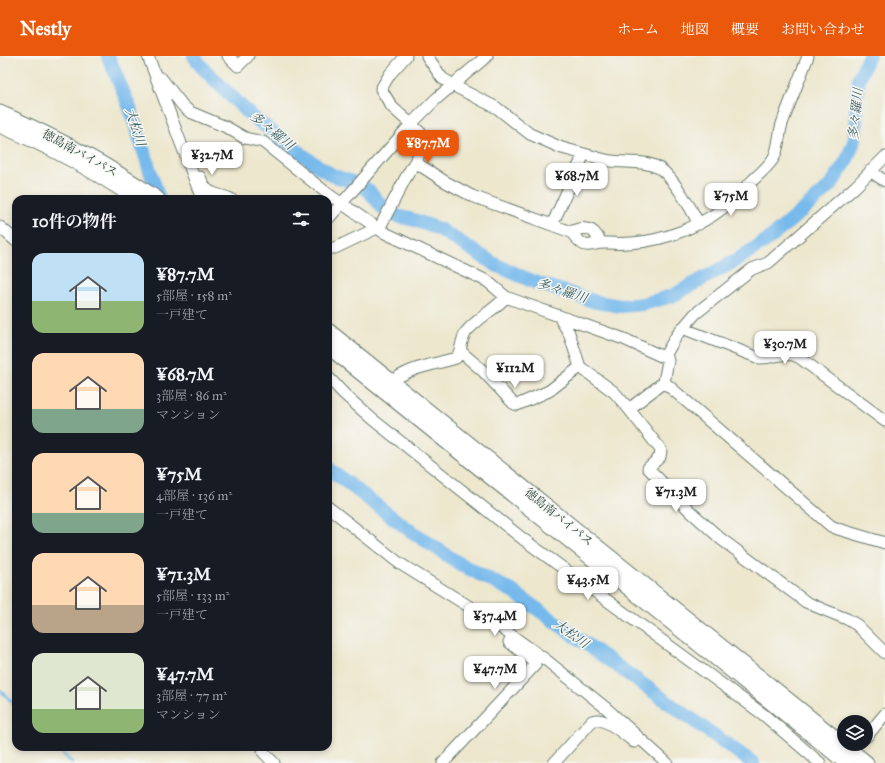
<!DOCTYPE html>
<html lang="ja">
<meta charset="utf-8">
<style>
:root{--surface:#171b24;--page:#242831;--text:#f1f3f6;--muted:#9ea1a6;--accent:#ea580c}
body{margin:0;font-family:"IM FELL Great Primer","Noto Serif JP",serif;background:var(--page);color:var(--text);height:100vh;display:flex;flex-direction:column;font-size:15px;white-space:nowrap}
*{box-sizing:border-box;margin:0}
p{font-size:13px;color:var(--muted)}
.icon{flex:none;width:22px;height:22px;fill:none;stroke:currentColor;stroke-width:2;stroke-linecap:round;stroke-linejoin:round}
.map{position:relative;flex:1;overflow:hidden}
.sheet{position:absolute;left:12px;top:139px;width:320px;height:556px;display:flex;flex-direction:column;background:var(--surface);border-radius:12px;box-shadow:0 2px 6px #0003}
.sheet>*{flex:none}
.controls{position:absolute;left:837px;top:659px;display:grid;gap:8px}
.controls a{display:grid;place-items:center;width:36px;height:36px;border-radius:50%;background:var(--surface);box-shadow:0 2px 6px #0003;font-size:20px}
.price{position:absolute;translate:-50% -34px;padding:0 9px;border-radius:8px;background:#fff;color:#222;font-size:13px;line-height:26px;filter:drop-shadow(0 1px 2px #0008)}
.price::after{content:'';position:absolute;left:50%;top:24px;width:12px;height:9px;margin-left:-6px;background:inherit;clip-path:polygon(0 0,100% 0,50% 100%)}
.price.on{background:var(--accent);color:#fff}
ul{padding:0;list-style:none}
li{display:flex;align-items:center;gap:12px;height:100px;padding:0 20px}
li span{display:grid;place-items:center;flex:none;width:112px;height:80px;border-radius:12px;color:#555}
li>.icon{margin-inline-start:auto}
span .icon{width:48px;height:48px;fill:#fffc;stroke-width:1}
li b{font-size:17px}
h2{display:flex;justify-content:space-between;align-items:center;height:48px;padding:0 20px;font-size:17px}
header{display:flex;align-items:center;gap:24px;box-sizing:border-box;height:56px;padding:0 20px;background:var(--accent);color:#fff}
header strong{font-size:19px}
nav{display:flex;gap:22px;margin-inline-start:auto;font-size:14px}
.map>svg:first-child{display:block}
.lines{fill:none;stroke-linecap:round;stroke-linejoin:round}
.stream{stroke:#76b9ec;stroke-width:2.5}
.river{stroke:#76b9ec;stroke-width:14}
.minor-casing{stroke:#67786a;stroke-width:13}
.highway-casing{stroke:#67786a;stroke-width:17}
.minor{stroke:#fff;stroke-width:11}
.highway{stroke:#fff;stroke-width:15}
.labels{text-anchor:middle;dominant-baseline:central;stroke-width:3;stroke-linejoin:round;paint-order:stroke}
.street-label{font-size:12px;fill:#1f3d34;stroke:#f6f6f2}
.water-label{font-size:13px;font-style:italic;fill:#355c62;stroke:#f6f6f2}
</style>
<header>
<strong>Nestly</strong>
<nav><a>ホーム</a><a>地図</a><a>概要</a><a>お問い合わせ</a></nav>
</header>
<div class="map">
<svg width="885" height="707" viewBox="0 0 885 707">
<rect width="100%" height="100%" fill="#f6f6f2"/>
<filter id="ink" filterUnits="userSpaceOnUse"><feTurbulence type="fractalNoise" baseFrequency=".025" numOctaves="2"/><feDisplacementMap in="SourceGraphic" scale="8" xChannelSelector="R" yChannelSelector="G"/><feConvolveMatrix kernelMatrix="1 2 1 2 8 2 1 2 1" color-interpolation-filters="sRGB"/></filter>
<filter id="wash" filterUnits="userSpaceOnUse"><feTurbulence type="fractalNoise" baseFrequency=".012" numOctaves="4" result="noise"/><feDisplacementMap in="SourceGraphic" scale="16" xChannelSelector="R" yChannelSelector="G"/><feGaussianBlur stdDeviation="0.9" result="paint"/><feColorMatrix in="noise" values="0 0 0 0 0 0 0 0 0 0 0 0 0 0 0 0 0 1.4 0 .05"/><feComposite in="paint" operator="in"/></filter>
<g filter="url(#wash)">
<rect width="100%" height="100%" fill="#ede7ce"/>
<g class="lines">
<!-- stream -->
<path class="stream" d="M0,634L16,650
M56,691L72,707"/>
<!-- river -->
<path class="river" d="M108,0L130,52L159,143
M194,0L201,10L236,45L254,62L315,108L332,119L361,129L369,135L383,152L396,160L414,164L439,173L496,209L534,226L596,246L621,250L643,248L672,240L740,202L770,182L810,148L830,130L846,106L855,83L856,52L859,22L869,0
M328,412L405,471L460,508L512,535L753,707"/>
</g>
</g>
<g filter="url(#ink)">
<g class="lines">
<defs>
<path id="minor" d="M148,0L202,143
M228,0L238,10L248,0
M156,21L161,22L183,50L190,56L226,71L245,82L263,86L328,138L383,176L487,225L506,241L514,244L624,283L661,300L666,298L677,279L695,258L752,213L768,207L775,201L855,131L885,101
M584,98C593,100 602,104 611,105C625,107 643,104 657,111C671,117 692,154 699,168
M415,106L444,125L472,140L552,169L584,98L562,92L530,78L497,52L458,32L442,22L427,0
M870,115L885,125
M200,121C207,140 214,136 231,143
M328,163L411,68L436,43L487,0
M552,169L571,176C579,172 591,170 596,179C599,182 599,184 602,187
M0,171L16,185
M379,173L405,123L424,90L426,85L423,79L392,51L381,33L390,18L406,0
M571,176C589,198 586,186 608,187C650,190 693,176 726,150C735,144 742,135 750,127C758,119 767,112 773,103C780,92 778,77 783,65C791,43 800,22 808,0
M328,192H335L377,172
M561,261V264L569,277L580,311L614,336L629,353L661,394L660,401L648,412L691,456L721,483L806,546L822,553L847,563L857,569L885,597
M682,272L759,302C775,303 785,293 800,302L885,365
M460,295L482,314L513,347L517,349L549,335L580,311
M666,298L668,305L664,326C720,374 775,422 831,470L838,473L885,487
M328,321L344,338L372,363L523,483L764,659L820,707
M391,326C410,311 433,309 456,302C462,296 460,285 466,276C478,262 494,254 506,241
M629,353L664,326
M328,451L399,507L486,561L546,604L606,652L667,707
M866,681L885,658
M263,696L274,707
M443,707L535,609V607L509,586
M554,707L592,665C604,659 625,679 634,686"/>
<path id="highway" d="M0,57C55,81 108,109 157,143
M0,69C48,89 94,114 137,143
M328,275L866,707
M328,290L847,707"/>
</defs>
<!-- minor casing -->
<use href="#minor" class="minor-casing"/>
<!-- highway casing -->
<use href="#highway" class="highway-casing"/>
<!-- minor -->
<use href="#minor" class="minor"/>
<!-- highway -->
<use href="#highway" class="highway"/>
</g>
</g>
<g class="labels">
<!-- street labels -->
<g class="street-label">
<text transform="translate(80 97) rotate(29)">徳島南バイパス</text>
<text transform="translate(559 461) rotate(39)">徳島南バイパス</text>
</g>
<!-- water labels -->
<g class="water-label">
<text transform="translate(856 58) rotate(-84)">多々羅川</text>
<text transform="translate(135 71) rotate(72)">大松川</text>
<text transform="translate(272 75) rotate(39)">多々羅川</text>
<text transform="translate(562 235) rotate(18)">多々羅川</text>
<text transform="translate(571 578) rotate(36)">大松川</text>
</g>
</g>
</svg>
<div class="controls">
<a><svg class="icon" aria-label="layers" viewBox="0 0 24 24"><path d="M12 4l9 5-9 5-9-5zM3 14l9 5 9-5"/></svg></a>
</div>
<b class="price on" style="left:428px;top:108px">¥87.7M</b>
<b class="price" style="left:212px;top:120px">¥32.7M</b>
<b class="price" style="left:577px;top:141px">¥68.7M</b>
<b class="price" style="left:731px;top:161px">¥75M</b>
<b class="price" style="left:785px;top:309px">¥30.7M</b>
<b class="price" style="left:515px;top:333px">¥112M</b>
<b class="price" style="left:676px;top:457px">¥71.3M</b>
<b class="price" style="left:588px;top:545px">¥43.5M</b>
<b class="price" style="left:495px;top:581px">¥37.4M</b>
<b class="price" style="left:495px;top:634px">¥47.7M</b>
<section class="sheet">
<h2>10件の物件<svg class="icon" aria-label="filters" viewBox="0 0 24 24"><path d="M4 7h16M4 17h16"/><circle cx="9" cy="7" r="2"/><circle cx="15" cy="17" r="2"/></svg></h2>
<ul>
<li><span style="background:linear-gradient(#bfe0f5 60%,#8fb573 0)"><svg class="icon" aria-label="home" viewBox="0 0 24 24"><path d="M3 11l9-7 9 7M6 9v11h12V9"/></svg></span><div><b>¥87.7M</b><p>5部屋 · 158 m²</p><p>一戸建て</p></div></li>
<li><span style="background:linear-gradient(#ffd9b3 70%,#7fa58c 0)"><svg class="icon" aria-label="home" viewBox="0 0 24 24"><path d="M3 11l9-7 9 7M6 9v11h12V9"/></svg></span><div><b>¥68.7M</b><p>3部屋 · 86 m²</p><p>マンション</p></div></li>
<li><span style="background:linear-gradient(#ffd9b3 75%,#7fa58c 0)"><svg class="icon" aria-label="home" viewBox="0 0 24 24"><path d="M3 11l9-7 9 7M6 9v11h12V9"/></svg></span><div><b>¥75M</b><p>4部屋 · 136 m²</p><p>一戸建て</p></div></li>
<li><span style="background:linear-gradient(#ffd9b3 65%,#b9a48a 0)"><svg class="icon" aria-label="home" viewBox="0 0 24 24"><path d="M3 11l9-7 9 7M6 9v11h12V9"/></svg></span><div><b>¥71.3M</b><p>5部屋 · 133 m²</p><p>一戸建て</p></div></li>
<li><span style="background:linear-gradient(#dfe7d0 70%,#8fb573 0)"><svg class="icon" aria-label="home" viewBox="0 0 24 24"><path d="M3 11l9-7 9 7M6 9v11h12V9"/></svg></span><div><b>¥47.7M</b><p>3部屋 · 77 m²</p><p>マンション</p></div></li>
</ul>
</section>
</div>
